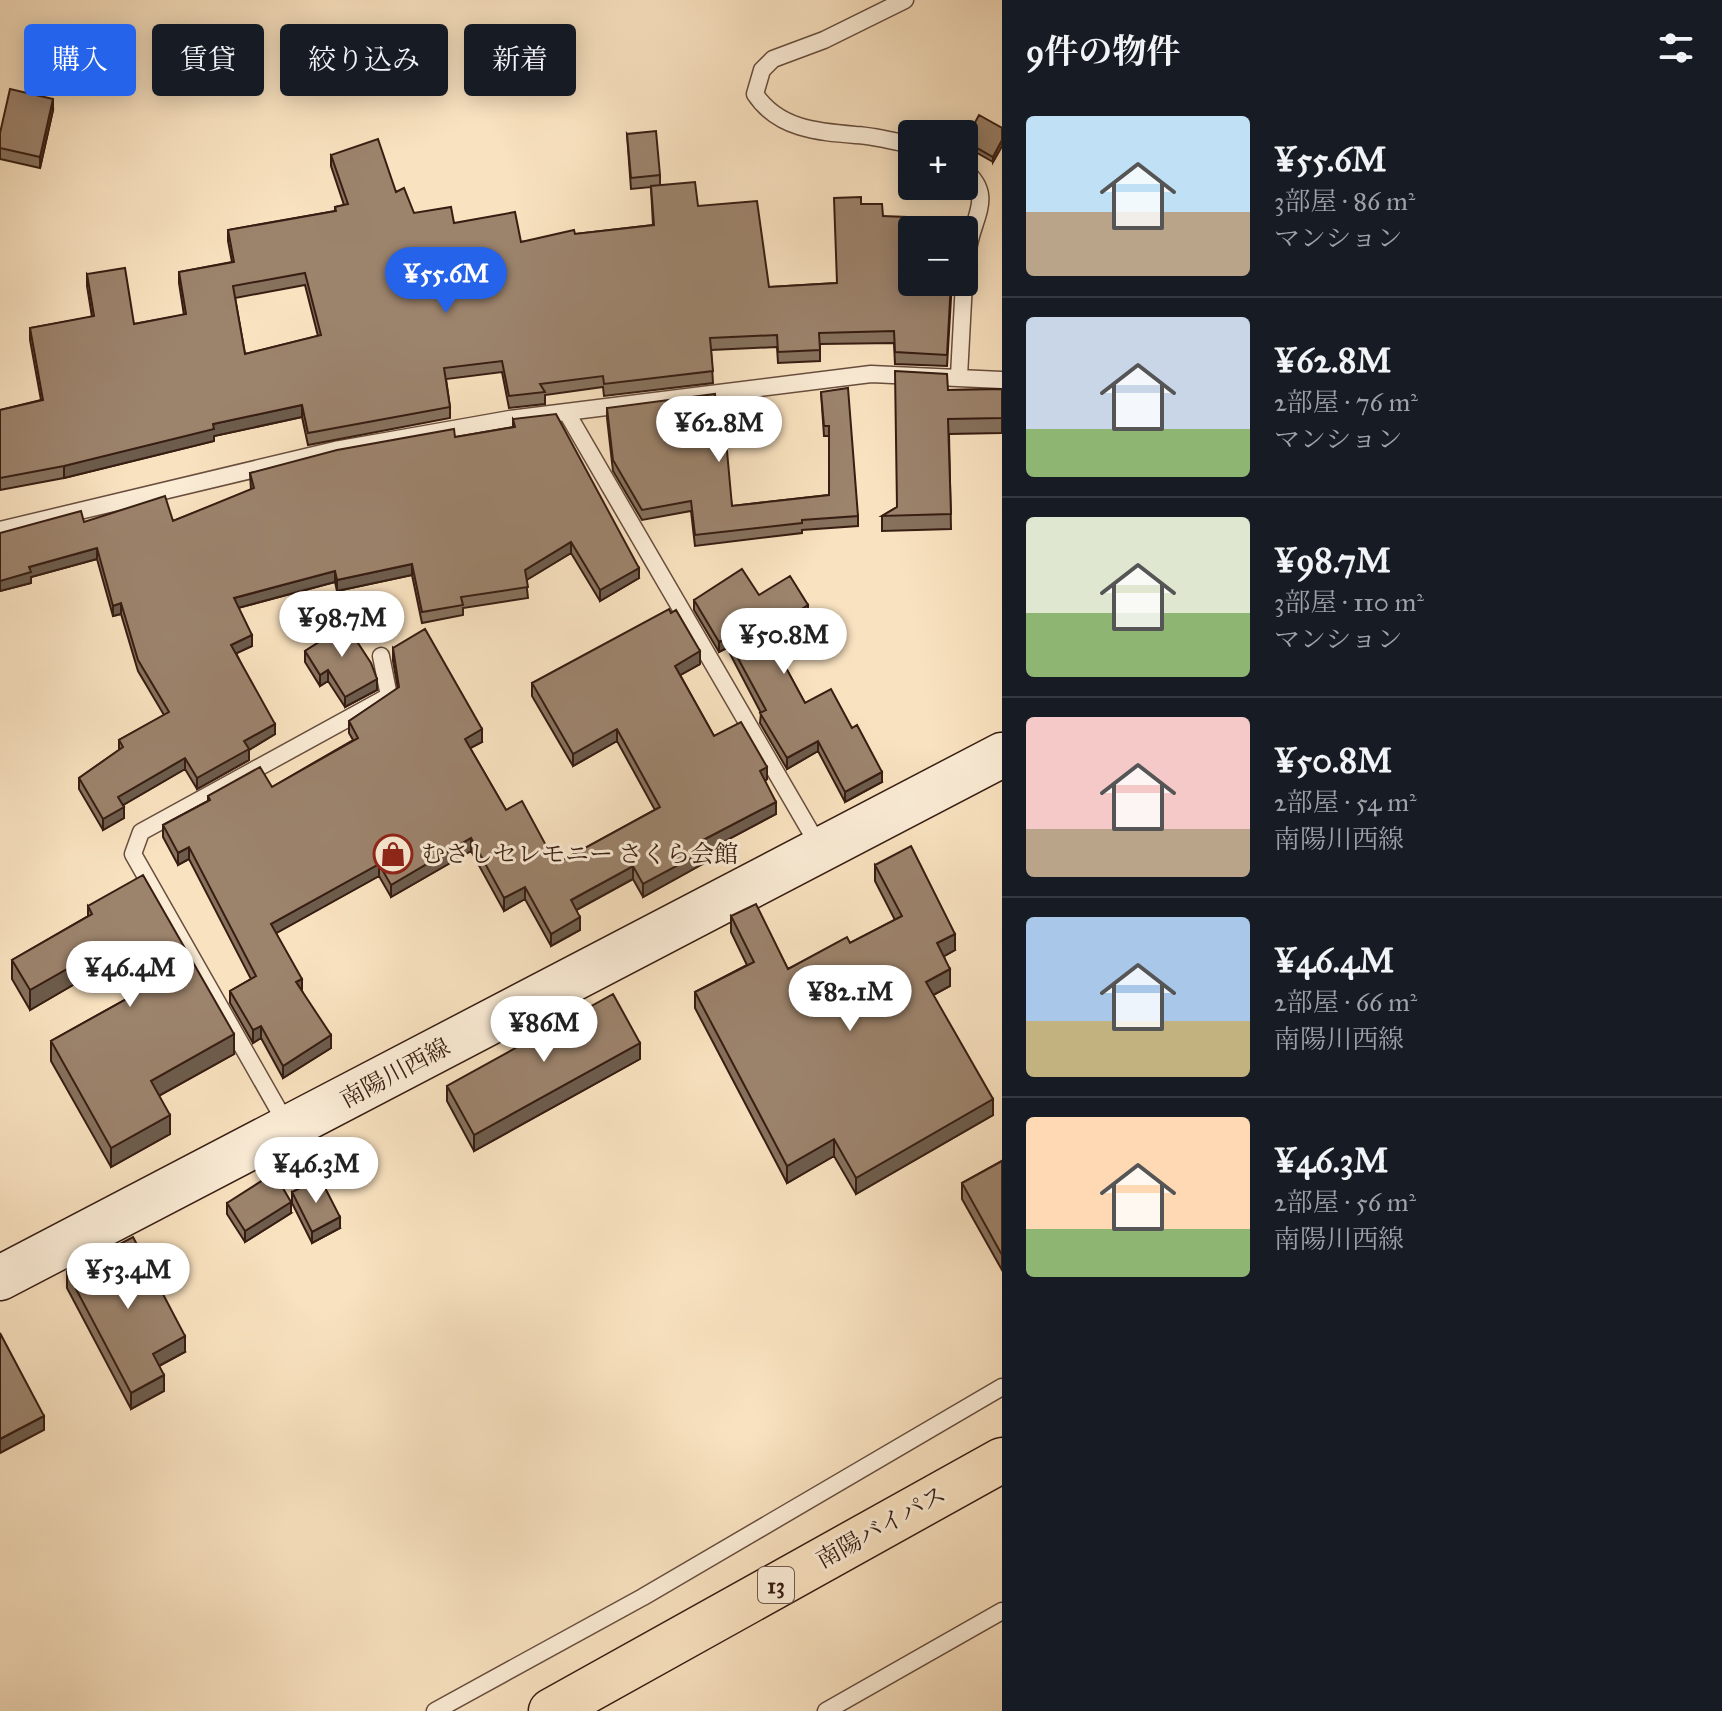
<!DOCTYPE html>
<html lang="ja">
<meta charset="utf-8">
<style>
:root{--surface:#171b24;--page:#20242c;--text:#f1f3f6;--muted:#9ea1a6;--line:#363941;--accent:#2563eb}
body{margin:0;font-family:"IM FELL Great Primer","Noto Serif JP",serif;background:var(--page);color:var(--text);height:100vh;display:flex;flex-direction:column;font-size:30px;white-space:nowrap}
*{box-sizing:border-box;margin:0}
p{font-size:26px;color:var(--muted)}
.icon{flex:none;width:44px;height:44px;fill:none;stroke:currentColor;stroke-width:2;stroke-linecap:round;stroke-linejoin:round}
.map{position:relative;flex:1;overflow:hidden}
.sheet{display:flex;flex-direction:column;background:var(--surface);width:720px}
.sheet>*{flex:none}
.top-card{position:absolute;left:24px;top:24px;width:760px;height:72px;display:flex;gap:16px}
.fabs{position:absolute;left:898px;top:120px;display:grid;gap:16px}
.fabs a{display:grid;place-items:center;width:80px;height:80px;border-radius:8px;background:var(--surface);box-shadow:0 4px 20px #0003;font-size:40px}
.price{position:absolute;translate:-50% -68px;padding:0 18px;border-radius:28px;background:#fff;color:#222;font-size:26px;line-height:52px;filter:drop-shadow(0 2px 4px #0008)}
.price::after{content:'';position:absolute;left:50%;top:48px;width:24px;height:18px;margin-left:-12px;background:inherit;clip-path:polygon(0 0,100% 0,50% 100%)}
.price.active{background:var(--accent);color:#fff}
ul{padding:0;list-style:none}
li{display:flex;align-items:center;gap:24px;height:200px;padding:0 24px}
li+li{border-top:2px solid var(--line)}
li span{display:grid;place-items:center;flex:none;width:224px;height:160px;border-radius:8px;color:#555}
li>.icon{margin-inline-start:auto}
span .icon{width:96px;height:96px;fill:#fffc;stroke-width:1}
li b{font-size:34px}
h2{display:flex;justify-content:space-between;align-items:center;height:96px;padding:0 24px;font-size:34px}
.chip{padding:0 28px;border-radius:8px;background:var(--surface);box-shadow:0 4px 20px #0003;font-size:28px;line-height:72px}
.chip.active{background:var(--accent);color:#fff}
main{display:flex;flex:1;min-height:0}
.map>svg:first-child{display:block}
.lines{fill:none;stroke-linecap:round;stroke-linejoin:round}
.service-casing{stroke:#684e3e;stroke-width:19}
.secondary-casing{stroke:#371d12;stroke-width:47}
.trunk-casing{stroke:#371d12;stroke-width:47}
.service{stroke:#fbecd6;stroke-width:16}
.secondary{stroke:#fbecd6;stroke-width:44}
.trunk{stroke:#f9e2c0;stroke-width:44}
.wall{fill:#86715d;stroke:#371d12;stroke-width:2;fill-rule:evenodd}
.shaded-wall{fill:#6d5c4c;stroke:#371d12;stroke-width:2}
.building{fill:#9c836c;stroke:#371d12;stroke-width:2;fill-rule:evenodd}
.labels{text-anchor:middle;dominant-baseline:central;stroke-width:6;stroke-linejoin:round;paint-order:stroke}
.shield{fill:#fbecd6;stroke:#725b4d;stroke-width:2}
.shield-label{font-size:22px;font-weight:bold;fill:#371d12}
.poi-label{font-size:24px;fill:#371d12;stroke:#fbecd6;text-anchor:start}
.street-label{font-size:24px;fill:#371d12;stroke:#fbecd6}
</style>
<main>
<div class="map">
<svg width="1002" height="1711" viewBox="0 0 1002 1711">
<rect width="100%" height="100%" fill="#f9e2c0"/>
<filter id="stains"><feTurbulence type="fractalNoise" baseFrequency=".0025" numOctaves="4"/><feColorMatrix values="0 0 0 0 .2 0 0 0 0 .09 0 0 0 0 .02 0 0 0 .5 -.17"/></filter>
<radialGradient id="worn" r=".72"><stop offset=".6" stop-color="#630" stop-opacity="0"/><stop offset="1" stop-color="#630" stop-opacity=".3"/></radialGradient>
<g class="lines">
<defs>
<path id="service" d="M905,0L824,40L773,59L762,70L755,94C778,129 818,132 856,135C874,136 894,141 912,145
M964,170C992,193 977,212 970,240C967,252 966,266 964,279
M959,376L964,282
M567,413L820,848
M0,530L335,450L510,419L871,374L1002,380
M287,1125L133,854L141,832L389,696L381,656
M435,1711L643,1597L1002,1387
M826,1711L1002,1611"/>
<path id="secondary" d="M0,1278L1002,755"/>
<path id="trunk" d="M551,1711L1002,1460"/>
</defs>
<!-- service casing -->
<use href="#service" class="service-casing"/>
<!-- secondary casing -->
<use href="#secondary" class="secondary-casing"/>
<!-- trunk casing -->
<use href="#trunk" class="trunk-casing"/>
<!-- service -->
<use href="#service" class="service"/>
<!-- secondary -->
<use href="#secondary" class="secondary"/>
<!-- trunk -->
<use href="#trunk" class="trunk"/>
</g>
<!-- wall -->
<path class="wall" d="M53,110L40,168L0,159V133Z
M1002,128V146L993,162L965,146V141Z
M627,134L660,175V186L698,206L769,287L837,283L861,204L883,216L955,230L947,366L895,364L894,343L820,344V361L778,363L777,347L711,350L713,383L604,396L603,387L545,395V404L509,408L502,372L446,379L450,407V418L308,445L302,417L214,436V441L64,478L0,490V410L41,400L30,340V328L92,317L87,286V274L134,324L184,315L179,283V272L232,262L228,241V230L335,211V207L344,205L331,166V155L396,192L414,213L521,242L575,234L653,225L651,187L631,189ZM305,285L318,336L245,354L235,298Z
M1002,389V433L949,434L951,529L882,531V516L897,507L948,390Z
M821,392L858,516V526L802,530V533L695,546L691,511L642,520L613,471L607,418V408L716,407L732,506L829,495V436H824Z
M513,419L639,578L600,601L571,553L526,580L528,598L463,608V615L422,623L412,575L337,591L335,582L238,608L252,646L236,653L275,734L249,750V760L197,789L185,769L123,805L124,818L103,830L79,789V778L119,750V740L164,715L138,671L121,614L113,616L97,559L31,577V583L0,591L84,522L173,521L251,490L250,473L513,427Z
M759,595L808,615L770,639L805,703L882,782L845,802L818,751L787,769L760,723L761,713L727,648L719,652L694,610V600Z
M316,637L377,690L345,707L328,681L320,686L305,662V651L316,644Z
M393,648L482,742L470,748L506,810L556,864L655,810L617,741L573,766L532,696V683L700,664L680,675L714,736L767,779L765,781L776,814L708,850V861L643,897L633,879L576,910L580,930L551,946L525,899L504,911L471,851L391,897L379,876L276,933L302,991L331,1048L283,1078L261,1038L253,1043L230,1003V991L251,979L189,859L178,865L163,837V825L208,801V796L272,787L353,740L349,733V721L398,689L393,661Z
M875,865L955,950L944,956L950,986L933,995L993,1115L856,1194L834,1156L787,1183L695,1008V992L747,965L731,932V916L788,969L850,943L895,920L875,881Z
M88,906L234,1054L159,1096L170,1134L111,1167L51,1061V1041L128,998L109,964L30,1010L12,979V960L88,916Z
M640,1059L474,1151L447,1101V1086Z
M1002,1161V1270L962,1199V1183Z
M292,1192L340,1228L312,1243L292,1203Z
M227,1203L291,1213L245,1242L227,1214Z
M67,1272L185,1352L159,1366L164,1391L131,1409L67,1288Z"/>
<!-- shaded-wall -->
<path class="shaded-wall" d="M53,99V110L40,168V157Z
M1002,140V146L993,162V157Z
M302,405V417L214,436V441L64,478V466L213,424Z
M571,542V553L525,581V570Z
M97,548V559L31,577V583L0,591V581L29,567Z
M412,564V575L337,591V580Z
M639,568V578L600,601V590Z
M335,571V582L234,609V598Z
M121,603V614L113,616V606Z
M808,605V615L766,641V631Z
M252,635V646L231,656V645Z
M727,638V648L719,652V642Z
M700,651V664L675,678V666Z
M328,670V681L320,686V675Z
M377,679V690L345,707V697Z
M275,724V734L249,750V760L197,789V778L244,741Z
M482,729V742L465,751V739Z
M617,729V741L573,766V754Z
M818,741V751L787,769V758Z
M185,758V769L118,808V797Z
M767,767V779L760,784V771Z
M882,772V782L845,802V792Z
M776,802V814L708,850V861L643,897V884L703,840Z
M124,807V818L103,830V819Z
M471,838V851L391,897V885Z
M189,847V859L178,865V853Z
M379,864V876L271,936V924Z
M633,866V879L571,913V900Z
M525,887V899L504,911V898Z
M580,917V930L551,946V934Z
M955,934V950L937,960V943Z
M109,945V964L30,1010V990Z
M950,969V986L926,999V982Z
M302,979V991L296,982Z
M261,1026V1038L253,1043V1030Z
M234,1034V1054L151,1100V1081Z
M331,1035V1048L283,1078V1066Z
M640,1043V1059L474,1151V1135Z
M993,1099V1115L856,1194V1178Z
M170,1115V1134L111,1167V1148Z
M834,1139V1156L787,1183V1166Z
M291,1202V1213L245,1242V1231Z
M340,1217V1228L312,1243V1232Z
M185,1336V1352L153,1369V1354Z
M164,1375V1391L131,1409V1393Z
M44,1416V1430L0,1453V1439Z"/>
<!-- building -->
<path class="building" d="M10,89L53,99L40,157L0,148V133Z
M979,115L1002,128V140L993,157L965,141Z
M656,131L660,175L631,178L627,134Z
M378,139L396,192L404,188L414,213L451,207L454,223L515,212L521,242L574,230L575,234L654,225L651,186L695,182L698,206L757,201L769,287L837,283L834,198L861,197V204H882L883,216L955,219L954,230H912V282H951L947,355L895,352L894,331L819,333L820,350L778,352L777,335L710,338L713,371L604,384L603,376L540,384L545,392L509,396L502,361L444,368L450,407L308,433L302,405L213,424L214,429L64,466L0,478V410L43,400L30,328L94,316L87,274L125,268L134,324L186,314L179,272L234,262L228,230L336,211L335,207L348,204L331,155ZM305,273L321,335L245,354L233,286Z
M895,371L947,374L948,390L1002,389V418L948,419L951,514L882,516L897,507Z
M848,388L858,516L802,520V523L695,535L691,501L642,510L613,460L607,408L715,394L716,407H723L732,506L829,495V426H824L821,392Z
M556,414L639,568L600,590L571,542L525,570L528,587L461,597L463,605L422,612L412,564L337,580L335,571L234,598L252,635L231,645L275,724L244,741L249,749L197,778L185,758L118,797L124,807L103,819L79,778L123,747L119,740L169,712L138,660L121,603L113,606L97,548L29,567L31,572L0,581V533L81,511L84,522L165,496L173,521L254,488L250,473L337,450L454,429L455,437L515,427L513,419Z
M742,569L759,595L790,576L808,605L766,631L805,703L831,689L852,728L857,725L882,772L845,792L818,741L787,758L760,713L766,710L727,638L719,642L694,600Z
M669,609L671,613L676,610L700,651L675,666L714,736L741,722L767,767L760,771L776,802L703,840L708,849L643,884L633,866L571,900L580,917L551,934L525,887L504,898L471,838L391,885L379,864L271,924L302,979L296,982L331,1035L283,1066L261,1026L253,1030L230,991L256,976L189,847L178,853L163,825L210,800L208,796L260,767L272,787L358,738L349,721L399,687L393,648L425,629L482,729L465,739L506,810L522,801L556,864L660,807L617,729L573,754L532,683Z
M343,620L371,663L377,679L345,697L328,670L320,675L305,651L319,642L316,637Z
M911,846L955,934L937,943L950,969L926,982L993,1099L856,1178L834,1139L787,1166L695,992L754,962L731,916L756,904L788,969L847,937L850,943L902,916L875,865Z
M143,875L234,1034L151,1081L170,1115L111,1148L51,1041L137,993L109,945L30,990L12,960L92,914L88,906Z
M613,994L640,1043L474,1135L447,1086Z
M1002,1161V1255L962,1183Z
M274,1173L291,1202L245,1231L227,1203Z
M320,1178L340,1217L312,1232L292,1192Z
M133,1237L185,1336L153,1354L164,1375L131,1393L67,1272Z
M0,1333L44,1416L0,1439Z"/>
<!-- icons -->
<defs>
<symbol id="shop-ring" viewBox="-11 -11 22 22"><circle r="9.5" fill="#fbecd6" stroke="#8f2418" stroke-width="1.5"/><path d="M-5-2.5h2.3a2.7 3.5 0 0 1 5.4 0H5L5.5 6h-11ZM-1.5-2.5h3a1.5 2.3 0 0 0-3 0Z" fill="#8f2418"/></symbol>
</defs>
<g fill-rule="evenodd">
<use href="#shop-ring" x="371" y="832" width="44" height="44"/>
</g>
<g class="labels">
<!-- shield labels -->
<rect class="shield" x="758" y="1567" width="36" height="36" rx="6"/>
<g class="shield-label">
<text x="776" y="1585">13</text>
</g>
<!-- poi labels -->
<g class="poi-label">
<text x="421" y="854">むさしセレモニー さくら会館</text>
</g>
<!-- street labels -->
<g class="street-label">
<text transform="translate(395 1073) rotate(-28)">南陽川西線</text>
<text transform="translate(881 1527) rotate(-29)">南陽バイパス</text>
</g>
</g>
<rect width="100%" height="100%" filter="url(#stains)"/>
<rect width="100%" height="100%" fill="url(#worn)"/>
</svg>
<div class="fabs">
<a>+</a>
<a>−</a>
</div>
<b class="price active" style="left:446px;top:315px">¥55.6M</b>
<b class="price" style="left:719px;top:464px">¥62.8M</b>
<b class="price" style="left:342px;top:659px">¥98.7M</b>
<b class="price" style="left:784px;top:676px">¥50.8M</b>
<b class="price" style="left:130px;top:1009px">¥46.4M</b>
<b class="price" style="left:850px;top:1033px">¥82.1M</b>
<b class="price" style="left:544px;top:1064px">¥86M</b>
<b class="price" style="left:316px;top:1205px">¥46.3M</b>
<b class="price" style="left:128px;top:1311px">¥53.4M</b>
<div class="top-card">
<a class="chip active">購入</a>
<a class="chip">賃貸</a>
<a class="chip">絞り込み</a>
<a class="chip">新着</a>
</div>
</div>
<section class="sheet">
<h2>9件の物件<svg class="icon" aria-label="filters" viewBox="0 0 24 24"><path d="M4 7h16M4 17h16"/><circle cx="9" cy="7" r="2"/><circle cx="15" cy="17" r="2"/></svg></h2>
<ul>
<li><span style="background:linear-gradient(#bfe0f5 60%,#b9a48a 0)"><svg class="icon" aria-label="home" viewBox="0 0 24 24"><path d="M3 11l9-7 9 7M6 9v11h12V9"/></svg></span><div><b>¥55.6M</b><p>3部屋 · 86 m²</p><p>マンション</p></div></li>
<li><span style="background:linear-gradient(#c9d6e8 70%,#8fb573 0)"><svg class="icon" aria-label="home" viewBox="0 0 24 24"><path d="M3 11l9-7 9 7M6 9v11h12V9"/></svg></span><div><b>¥62.8M</b><p>2部屋 · 76 m²</p><p>マンション</p></div></li>
<li><span style="background:linear-gradient(#dfe7d0 60%,#8fb573 0)"><svg class="icon" aria-label="home" viewBox="0 0 24 24"><path d="M3 11l9-7 9 7M6 9v11h12V9"/></svg></span><div><b>¥98.7M</b><p>3部屋 · 110 m²</p><p>マンション</p></div></li>
<li><span style="background:linear-gradient(#f6c9c9 70%,#b9a48a 0)"><svg class="icon" aria-label="home" viewBox="0 0 24 24"><path d="M3 11l9-7 9 7M6 9v11h12V9"/></svg></span><div><b>¥50.8M</b><p>2部屋 · 54 m²</p><p>南陽川西線</p></div></li>
<li><span style="background:linear-gradient(#a9c7e8 65%,#c2b280 0)"><svg class="icon" aria-label="home" viewBox="0 0 24 24"><path d="M3 11l9-7 9 7M6 9v11h12V9"/></svg></span><div><b>¥46.4M</b><p>2部屋 · 66 m²</p><p>南陽川西線</p></div></li>
<li><span style="background:linear-gradient(#ffd9b3 70%,#8fb573 0)"><svg class="icon" aria-label="home" viewBox="0 0 24 24"><path d="M3 11l9-7 9 7M6 9v11h12V9"/></svg></span><div><b>¥46.3M</b><p>2部屋 · 56 m²</p><p>南陽川西線</p></div></li>
</ul>
</section>
</main>
